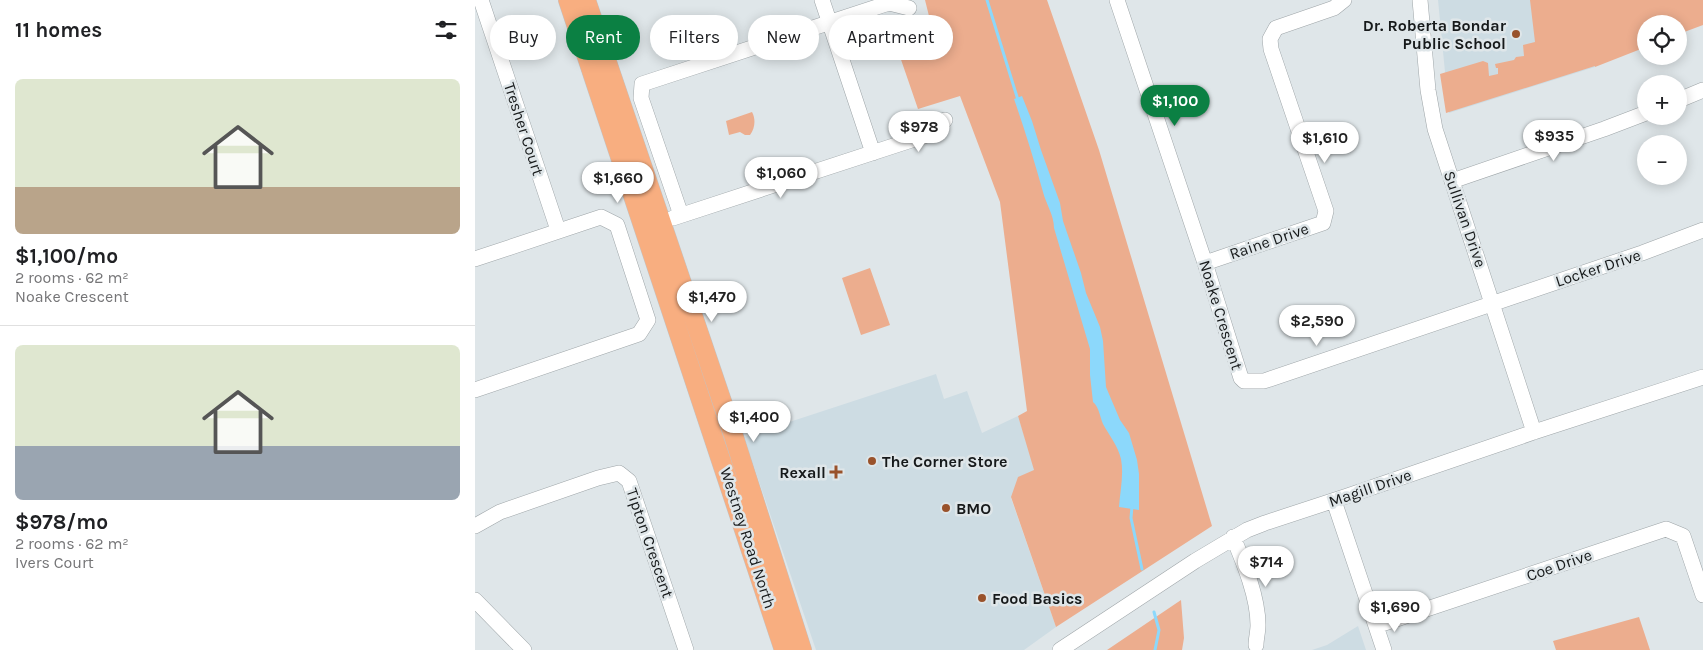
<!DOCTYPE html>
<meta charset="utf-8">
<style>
:root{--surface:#fff;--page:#f6f6f6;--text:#202124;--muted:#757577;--line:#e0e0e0;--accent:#0b8043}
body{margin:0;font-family:Karla,sans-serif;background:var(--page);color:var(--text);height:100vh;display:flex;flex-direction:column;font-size:19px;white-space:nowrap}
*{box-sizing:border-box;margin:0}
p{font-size:16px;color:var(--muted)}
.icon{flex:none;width:28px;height:28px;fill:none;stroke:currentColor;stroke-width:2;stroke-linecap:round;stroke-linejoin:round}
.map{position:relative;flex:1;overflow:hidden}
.sheet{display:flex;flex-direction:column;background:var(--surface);width:475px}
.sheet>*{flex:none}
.guide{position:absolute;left:15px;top:15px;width:475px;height:45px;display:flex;gap:10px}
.tools{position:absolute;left:1162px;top:15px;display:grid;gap:10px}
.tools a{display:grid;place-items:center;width:50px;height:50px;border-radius:50%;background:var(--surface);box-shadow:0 2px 12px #0003;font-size:25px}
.price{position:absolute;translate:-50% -42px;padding:0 11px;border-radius:18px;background:#fff;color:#222;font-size:16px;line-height:32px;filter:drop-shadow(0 1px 2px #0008)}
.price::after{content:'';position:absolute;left:50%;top:30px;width:15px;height:11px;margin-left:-8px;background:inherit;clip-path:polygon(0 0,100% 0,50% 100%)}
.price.on{background:var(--accent);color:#fff}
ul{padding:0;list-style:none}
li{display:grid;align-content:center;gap:10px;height:265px;padding:0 15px}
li+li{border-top:1px solid var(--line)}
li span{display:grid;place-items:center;height:155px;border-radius:8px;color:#555}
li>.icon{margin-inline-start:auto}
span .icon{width:90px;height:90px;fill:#fffc;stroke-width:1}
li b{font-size:21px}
h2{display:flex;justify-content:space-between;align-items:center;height:60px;padding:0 15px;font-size:21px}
.tag{padding:0 18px;border-radius:22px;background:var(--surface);box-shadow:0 2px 12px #0003;font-size:18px;line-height:45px}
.tag.on{background:var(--accent);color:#fff}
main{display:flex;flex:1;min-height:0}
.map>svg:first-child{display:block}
.built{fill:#cddce3}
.green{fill:#ecad8e}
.water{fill:#8cd8fb}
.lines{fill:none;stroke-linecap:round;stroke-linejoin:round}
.stream{stroke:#8cd8fb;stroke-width:3}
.minor-casing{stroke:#9ea5a8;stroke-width:16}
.major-casing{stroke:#c2c3c3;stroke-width:20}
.minor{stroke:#fff;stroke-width:15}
.major{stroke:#f8ae80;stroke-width:19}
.poi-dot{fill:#99522b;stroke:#dfe6e9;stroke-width:2}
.labels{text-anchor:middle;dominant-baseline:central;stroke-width:5;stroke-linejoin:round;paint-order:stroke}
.poi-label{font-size:16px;font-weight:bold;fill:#16191a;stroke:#dfe6e9;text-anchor:start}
.street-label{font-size:16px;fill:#16191a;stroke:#dfe6e9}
</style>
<main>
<section class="sheet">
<h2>11 homes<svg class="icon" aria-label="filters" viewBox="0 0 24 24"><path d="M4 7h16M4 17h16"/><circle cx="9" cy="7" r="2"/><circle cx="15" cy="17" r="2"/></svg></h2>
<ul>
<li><span style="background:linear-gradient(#dfe7d0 70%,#b9a48a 0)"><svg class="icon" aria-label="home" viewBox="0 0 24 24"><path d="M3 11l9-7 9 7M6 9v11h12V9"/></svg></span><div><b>$1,100/mo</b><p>2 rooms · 62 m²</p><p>Noake Crescent</p></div></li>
<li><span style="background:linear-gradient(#dfe7d0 65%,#9aa5b1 0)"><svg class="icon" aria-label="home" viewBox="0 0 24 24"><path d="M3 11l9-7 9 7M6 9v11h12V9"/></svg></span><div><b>$978/mo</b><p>2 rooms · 62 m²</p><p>Ivers Court</p></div></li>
</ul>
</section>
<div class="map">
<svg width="1228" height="650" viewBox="0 0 1228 650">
<rect width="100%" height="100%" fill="#dfe6e9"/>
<!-- built -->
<path class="built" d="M963,0H1112L1120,67L974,113Z
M461,374L469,399L492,391L507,433L543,416L560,470L536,498L581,627L549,650H341L269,437Z
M883,626L891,650H837L852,645Z"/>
<!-- green -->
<path class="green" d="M450,0H572L624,150L737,526L581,627L536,497L543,477L559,470L543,416L552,411L525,202L485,96L443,109L422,48L458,32Z
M1055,0H1228V25L1204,34V24H1171V47L1120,67V66L971,113L965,74L1008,61L1013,63L1014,76L1023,74V68H1021L1020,64L1039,60L1041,57L1049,56L1048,45L1060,42Z
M277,112C281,119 280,129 275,135H270L265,132L254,135L251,121Z
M395,268L415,325L386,335L367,278Z
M706,600L709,638L707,650H632Z
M1164,617L1175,650H1081L1078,641Z"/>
<!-- water -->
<path class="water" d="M547,96L557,121L566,150L585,203L588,221L606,273L611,293L625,327L628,341L631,387L645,420L654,433L662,460L664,474V510L644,507C645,492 649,475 646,459C643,446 634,435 628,424C625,417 624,407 618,402L615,375V349L579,228C579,215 571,204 568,192C559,160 550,130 539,99Z"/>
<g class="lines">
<!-- stream -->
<path class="stream" d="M512,0L543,100
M657,506L656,518L667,569
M679,612L684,630L680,650"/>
<defs>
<path id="minor" d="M6,0L83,230
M347,0L398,153
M642,0L730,263L766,378L769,381H789L1167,253L1228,230
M945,0L953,90L960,129L1059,432
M1204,100L1228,90
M977,181L1129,129L1171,113
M206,215L166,98L167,84L414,3L434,8
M198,218L455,134L470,120
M0,259L126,217L142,225L173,320L164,334L0,390
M730,263L848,223L851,211L796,49L795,39L801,28L859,8L869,0
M859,501L909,650
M0,526L25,512L123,478L144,473L154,481L211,650
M758,537C769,563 783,597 783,625C783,632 781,639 781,645
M0,600L49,650
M901,626L1191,529L1208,536L1228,595
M585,650L720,561L772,530L790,523L872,496L1059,432L1228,377"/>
<path id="major" d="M93,0L309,650
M111,0L258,434L327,650"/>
</defs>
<!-- minor casing -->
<use href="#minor" class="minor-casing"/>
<!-- major casing -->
<use href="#major" class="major-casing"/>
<!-- minor -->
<use href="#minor" class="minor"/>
<!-- major -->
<use href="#major" class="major"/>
</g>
<!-- markers -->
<g class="poi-dot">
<circle cx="1041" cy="34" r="5"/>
<circle cx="397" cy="461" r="5"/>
<path d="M358.5 464.5h5v5h5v5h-5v5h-5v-5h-5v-5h5z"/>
<circle cx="471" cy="508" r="5"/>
<circle cx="507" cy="598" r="5"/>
</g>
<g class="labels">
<!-- poi labels -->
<g class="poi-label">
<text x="1031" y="25" text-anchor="end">Dr. Roberta Bondar<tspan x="1031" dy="18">Public School</tspan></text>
<text x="407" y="461">The Corner Store</text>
<text x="351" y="472" text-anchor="end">Rexall</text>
<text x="481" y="508">BMO</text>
<text x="517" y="598">Food Basics</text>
</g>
<!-- street labels -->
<g class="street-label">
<text transform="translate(49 129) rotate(72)">Tresher Court</text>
<text transform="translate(990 219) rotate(71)">Sullivan Drive</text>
<text transform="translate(794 241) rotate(-19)">Raine Drive</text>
<text transform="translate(1123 268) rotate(-18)">Locker Drive</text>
<text transform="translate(746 315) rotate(73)">Noake Crescent</text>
<text transform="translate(895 488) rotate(-19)">Magill Drive</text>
<text transform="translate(273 538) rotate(72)">Westney Road North</text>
<text transform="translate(175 543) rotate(71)">Tipton Crescent</text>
<text transform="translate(1084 565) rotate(-19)">Coe Drive</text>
</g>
</g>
</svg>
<div class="tools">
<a><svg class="icon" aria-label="locate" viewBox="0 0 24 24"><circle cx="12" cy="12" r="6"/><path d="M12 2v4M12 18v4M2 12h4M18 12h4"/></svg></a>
<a>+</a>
<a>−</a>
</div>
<b class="price on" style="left:700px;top:127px">$1,100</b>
<b class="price" style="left:444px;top:153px">$978</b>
<b class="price" style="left:1079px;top:162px">$935</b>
<b class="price" style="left:850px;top:164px">$1,610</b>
<b class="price" style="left:306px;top:199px">$1,060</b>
<b class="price" style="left:143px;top:204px">$1,660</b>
<b class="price" style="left:237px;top:323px">$1,470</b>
<b class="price" style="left:842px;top:347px">$2,590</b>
<b class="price" style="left:279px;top:443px">$1,400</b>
<b class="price" style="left:791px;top:588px">$714</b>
<b class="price" style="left:920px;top:633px">$1,690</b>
<div class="guide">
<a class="tag">Buy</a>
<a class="tag on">Rent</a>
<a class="tag">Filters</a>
<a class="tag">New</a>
<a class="tag">Apartment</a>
</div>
</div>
</main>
